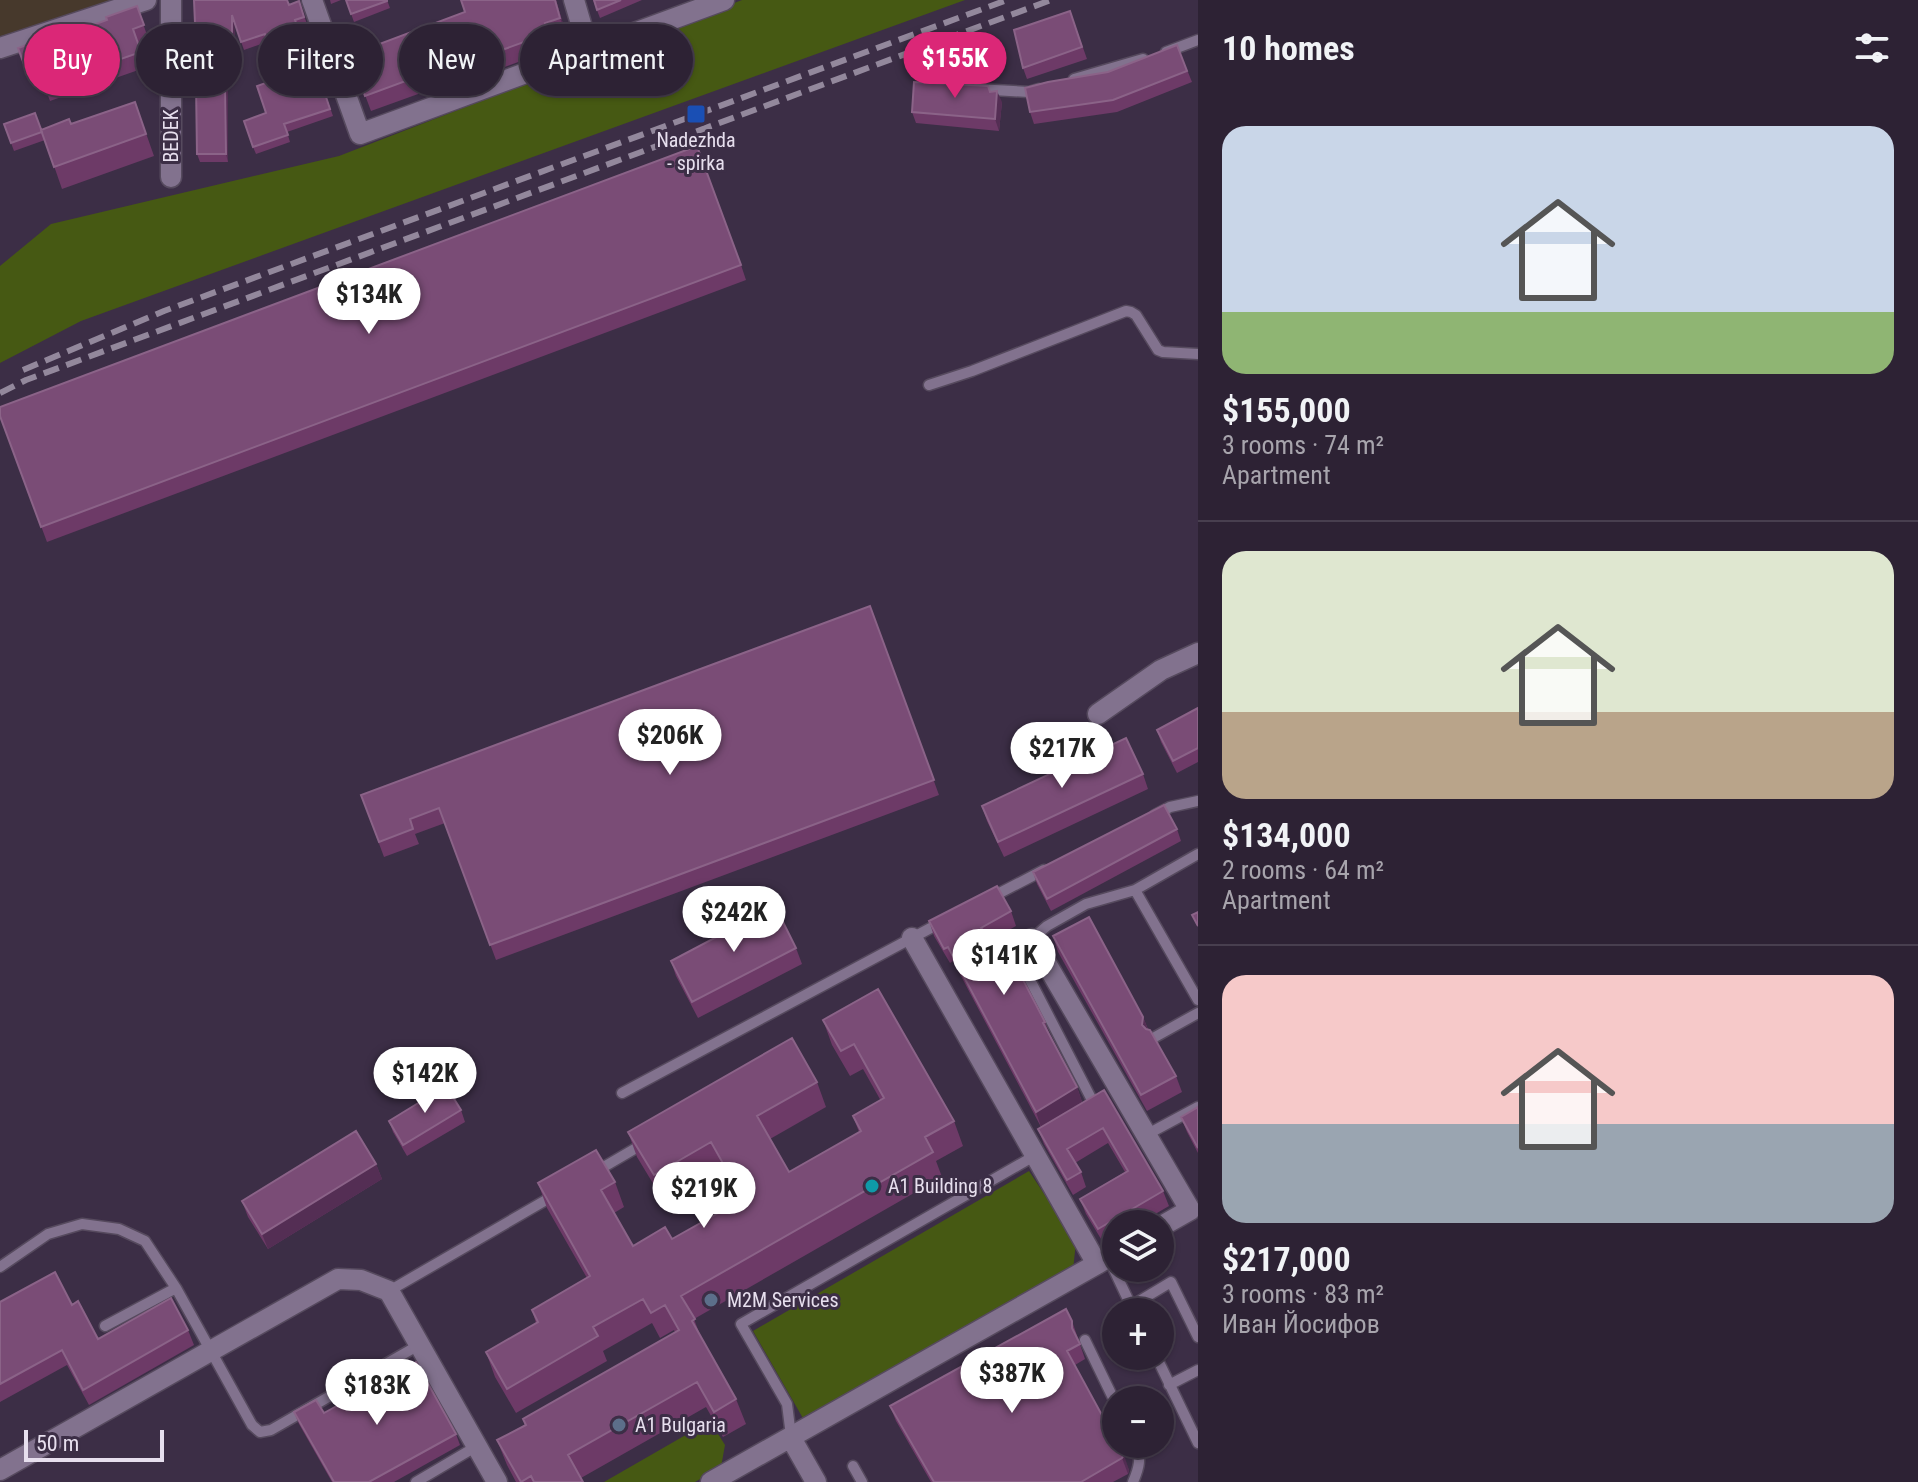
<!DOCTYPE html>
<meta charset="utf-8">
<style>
:root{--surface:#2d2234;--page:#392f40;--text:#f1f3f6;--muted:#a7a4ac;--line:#483f4f;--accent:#db2777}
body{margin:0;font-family:"Roboto Condensed",sans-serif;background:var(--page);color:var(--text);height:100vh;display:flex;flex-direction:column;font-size:30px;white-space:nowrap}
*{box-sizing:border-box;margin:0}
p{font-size:26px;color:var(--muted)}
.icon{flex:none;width:44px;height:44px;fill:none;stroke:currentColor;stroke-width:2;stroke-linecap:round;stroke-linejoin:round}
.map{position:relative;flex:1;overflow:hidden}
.side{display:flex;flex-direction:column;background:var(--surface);width:720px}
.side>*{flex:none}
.banner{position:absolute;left:24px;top:24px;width:760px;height:72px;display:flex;gap:16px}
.tools{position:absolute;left:1102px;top:1210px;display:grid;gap:16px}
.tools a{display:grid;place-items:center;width:72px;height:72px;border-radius:50%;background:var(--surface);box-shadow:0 2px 6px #0004,0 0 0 2px var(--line);font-size:40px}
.scale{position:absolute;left:24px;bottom:20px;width:140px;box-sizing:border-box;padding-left:8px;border:4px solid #e7dfee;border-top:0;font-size:22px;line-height:28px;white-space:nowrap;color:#e7dfee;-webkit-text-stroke:6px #3c2e46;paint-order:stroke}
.price{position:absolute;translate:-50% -68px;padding:0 18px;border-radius:28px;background:#fff;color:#222;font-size:26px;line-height:52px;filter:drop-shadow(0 2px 4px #0008)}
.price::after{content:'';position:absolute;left:50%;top:48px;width:24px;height:18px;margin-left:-12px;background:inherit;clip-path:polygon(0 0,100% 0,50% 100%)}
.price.on{background:var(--accent);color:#fff}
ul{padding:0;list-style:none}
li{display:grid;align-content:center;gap:16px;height:424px;padding:0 24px}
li+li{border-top:2px solid var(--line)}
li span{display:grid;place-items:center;height:248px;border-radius:24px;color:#555}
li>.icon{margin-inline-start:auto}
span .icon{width:144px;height:144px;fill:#fffc;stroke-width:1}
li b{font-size:34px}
h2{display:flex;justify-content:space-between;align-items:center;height:96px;padding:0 24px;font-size:34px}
.chip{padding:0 28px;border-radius:36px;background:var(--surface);box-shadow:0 2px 6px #0004,0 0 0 2px var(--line);font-size:28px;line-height:72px}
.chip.on{background:var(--accent);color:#fff}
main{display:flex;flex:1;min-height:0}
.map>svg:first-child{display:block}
.commercial{fill:#47392c}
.green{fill:#465913}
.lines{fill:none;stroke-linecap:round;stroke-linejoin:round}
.service-casing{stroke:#564a5e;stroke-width:13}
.minor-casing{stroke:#564a5e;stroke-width:23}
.service{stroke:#82728e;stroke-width:10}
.minor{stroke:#82728e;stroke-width:20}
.rail{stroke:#93889c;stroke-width:6;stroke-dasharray:16 8;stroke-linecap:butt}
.wall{fill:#6d3a67}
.shaded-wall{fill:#542e54}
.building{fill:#7a4c76;stroke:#8b6388;stroke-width:2}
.transit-dot{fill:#1a4fb4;stroke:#3c2e46;stroke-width:3}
.culture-dot{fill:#0f9aa8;stroke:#3c2e46;stroke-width:3}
.service-dot{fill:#5c6f8a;stroke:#3c2e46;stroke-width:3}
.labels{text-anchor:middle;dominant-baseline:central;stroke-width:6;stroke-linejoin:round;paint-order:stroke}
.street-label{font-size:20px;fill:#e7dfee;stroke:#3c2e46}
.poi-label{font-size:20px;fill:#e7dfee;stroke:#3c2e46;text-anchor:start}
</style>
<main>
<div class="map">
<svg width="1198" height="1482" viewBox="0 0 1198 1482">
<rect width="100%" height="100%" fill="#3c2e46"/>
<!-- commercial -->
<path class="commercial" d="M0,0H146L0,48Z"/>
<!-- green -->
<path class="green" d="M742,0H965L81,321L0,363V266L51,224L339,156Z
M1029,1171L1076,1242L1073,1270L804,1420L753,1331Z
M710,1421L725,1445L721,1467L695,1482H604Z"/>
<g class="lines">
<defs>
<path id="service" d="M1166,52L1198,40
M1074,79L1143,59
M976,89L1029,92L1039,89
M929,385L972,371L1126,311L1131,312L1136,315L1158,350L1163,352L1198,354
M1155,815L1170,807L1198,801
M1135,890L1198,1000
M990,898L1044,870
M1032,939L1047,926L1086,904L1135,890L1198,854
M1011,943L1094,1104L1089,1107
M1155,1037L1198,1013
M622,1093L940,923
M1146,1135L1198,1107
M595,1172L643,1144
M1108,1257L1133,1310
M0,1267L48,1234L82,1224L119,1229L145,1241L176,1288L252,1425L260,1432L271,1430L419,1345
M389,1291L553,1196
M1131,1306L1171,1282L1198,1337
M105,1326L176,1288
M1085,1340L1116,1404
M1156,1356L1198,1443
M1169,1385L1198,1370
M791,1436L787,1404L741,1324L1036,1155
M853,1466L862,1482
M416,1482L477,1446
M1133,1482C1139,1468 1142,1458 1135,1444"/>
<path id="minor" d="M171,0V177
M312,0L360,134L724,0
M574,0L589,51
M0,48L146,0
M1098,714L1161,670L1198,653
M1032,939L1190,1210L1160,1227
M1097,1264L1116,1253
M791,1438L816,1482
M0,1470L338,1279L361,1280L389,1291L497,1482
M711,1482L1097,1264L912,938"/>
</defs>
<!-- service casing -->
<use href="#service" class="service-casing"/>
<!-- minor casing -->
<use href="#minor" class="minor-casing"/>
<!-- service -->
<use href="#service" class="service"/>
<!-- minor -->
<use href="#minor" class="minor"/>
<!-- rail -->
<path class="rail" d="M23,370L164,311L1007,0
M0,393L26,380L1051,0"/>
</g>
<!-- wall -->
<path class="wall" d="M194,0L289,5L299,1L307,24L298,27L318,86L322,85L333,116L287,132L290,142L256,154L253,147L280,78L267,42L244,50L234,22L235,51L198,53L196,46Z
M330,0H341L331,4Z
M346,0H387L390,8L354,22Z
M556,0L566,34L551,38L554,49L483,75L482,71L371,111L350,55L465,12Z
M593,0H642L600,18Z
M137,6L149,41L139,44L147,67L50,101L42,79L30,83L18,48L54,39L107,20Z
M1070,11L1087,59L1027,79L1023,68Z
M1177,45L1192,82L1117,112L1034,124L1030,112L1108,72Z
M225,83L228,90V162H200L197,154Z
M135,102L154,156L62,189L45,140L14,151L4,124L41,129L71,124Z
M1002,102L999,131L916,123L912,112Z
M741,265L746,280L47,542L0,416Z
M870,606L939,795L496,960L445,823L415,834L419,844L384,857L361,795Z
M1198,708V762L1177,773L1161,742L1157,730Z
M1143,774L1148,789L1004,857L987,821L982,806Z
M1177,829L1181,841L1051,911L1037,884L1033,872Z
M1011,911L1016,926L991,940L1045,1022L1050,1036L1077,1087L1082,1102L1041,1127L953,961L950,963L934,936L929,921Z
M1053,936L1143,1017L1148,1029L1176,1076L1182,1092L1147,1111L1058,952Z
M796,948L802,964L698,1018L676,976L671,961Z
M823,1020L954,1121L963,1146L936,1161L942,1177L694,1319L700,1335L736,1399L746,1424L723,1437L706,1407L581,1478L583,1482H516L507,1465L497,1440L525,1425L523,1419L675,1332L674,1330L660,1338L652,1323L603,1351L607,1361L516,1413L495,1377L486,1352L536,1323L532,1310L587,1278L547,1208L538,1183L615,1182L624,1207L614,1213L633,1246L672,1239L739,1201L720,1167L663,1200L637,1157L628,1132L817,1082L826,1107L770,1139L789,1172L859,1132L853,1116L881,1101L863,1069L850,1076L832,1045Z
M1104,1090L1163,1191L1169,1206L1138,1224H1116V1237L1104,1244L1086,1214L1080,1199L1125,1172L1108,1143L1075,1163L1081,1172L1086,1187L1073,1195L1044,1144L1038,1129Z
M1198,1107V1153L1187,1132L1181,1117Z
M461,1110L465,1122L407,1156L393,1132L389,1121Z
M376,1164L382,1179L268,1249L248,1217L242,1201Z
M0,1302L72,1305L98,1339L188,1330L194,1345L89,1405L67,1365L0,1402Z
M1072,1321L1085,1359L1075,1365L1129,1470L1128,1474L1113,1482H931L896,1421L890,1406Z
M294,1412L324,1413L456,1434L460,1445L394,1482H332L299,1424Z"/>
<!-- shaded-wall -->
<path class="shaded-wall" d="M555,0H556L566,34L560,18Z
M232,15L234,22L235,51L232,44Z
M225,83L228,90V162L226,154Z
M997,91L1002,102L999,131L995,119Z
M1143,1017L1149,1032L1142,1025Z
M1077,1087L1082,1102L1041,1127L1036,1112Z
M376,1164L382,1179L268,1249L262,1234Z
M1124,1455L1129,1470L1128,1474L1122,1458Z"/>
<!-- building -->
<path class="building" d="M194,0H287L289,5L299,1L304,17L295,20L318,86L322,85L330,109L284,124L288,135L253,147L244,121L266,113L257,86L280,78L265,34L241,42L232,15V44L196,46Z
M346,0H387V1L351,14Z
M461,0H555L560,18L545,23L549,33L477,59L476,55L365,96L350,55L465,12Z
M594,0H621L597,10Z
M137,6L144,25L133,29L141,52L44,86L37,63L25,67L18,48L52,36L54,39L107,20L106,17Z
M1070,11L1082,47L1023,68L1014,30Z
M1177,45L1187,71L1113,100L1030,112L1025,88L1048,82L1108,72Z
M914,82L988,86L990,92L997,91L995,119L912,112Z
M196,83H225L226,154H197Z
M135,102L146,134L54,167L41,130L69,119L71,124Z
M35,113L42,132L11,143L4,124Z
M697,146L741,265L41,527L0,416V407Z
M870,606L934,780L490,945L439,808L410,819L413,829L379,842L361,795Z
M1198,708V748L1173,761L1157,730Z
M1126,738L1143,774L998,842L982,806Z
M1164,805L1177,829L1047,899L1033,872Z
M997,886L1011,911L981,928L1003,953L1008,951L1045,1022L1043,1023L1077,1087L1036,1112L948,947L944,949L929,921Z
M775,906L796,948L692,1002L671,961Z
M1198,912V926L1192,915Z
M1089,917L1143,1017L1142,1025L1146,1029L1150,1030L1176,1076L1141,1095L1053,936Z
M878,989L954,1121L925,1137L933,1152L681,1296L695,1319L692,1321L736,1399L714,1412L697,1382L568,1455L583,1482H534L531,1476L521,1482L497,1440L526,1425L523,1419L679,1330L665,1305L651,1313L643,1299L593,1327L598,1336L507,1389L486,1352L538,1322L532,1310L590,1276L538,1183L596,1150L615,1182L601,1190L633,1246L665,1227L672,1239L743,1199L711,1142L654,1175L628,1132L792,1038L817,1082L757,1116L789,1172L861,1131L853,1116L884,1098L854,1044L841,1051L823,1020Z
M446,1086L461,1110L403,1145L389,1121Z
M1104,1090L1163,1191L1098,1229L1080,1199L1128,1171L1103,1128L1067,1149L1081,1172L1067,1180L1038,1129Z
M1198,1107V1148L1181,1117Z
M356,1131L376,1164L262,1234L242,1201Z
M55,1272L72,1305L78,1301L98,1339L171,1298L188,1330L83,1390L62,1350L0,1384V1302Z
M1066,1309L1072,1321V1328L1080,1344L1067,1351L1116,1441V1444H1118L1124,1455L1122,1458L1081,1482H934L890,1406Z
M416,1362L456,1434L369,1482H334L294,1412L316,1400L324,1413Z"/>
<!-- markers -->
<rect class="transit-dot" x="686" y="104" width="20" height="20" rx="4"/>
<circle class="culture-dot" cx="872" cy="1186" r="8"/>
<g class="service-dot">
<circle cx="711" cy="1300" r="8"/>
<circle cx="619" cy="1425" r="8"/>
</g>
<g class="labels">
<!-- street labels -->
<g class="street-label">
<text transform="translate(171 136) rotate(-90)">BEDEK</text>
</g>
<!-- poi labels -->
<g class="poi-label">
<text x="696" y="140" text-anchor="middle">Nadezhda<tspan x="696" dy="23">- spirka</tspan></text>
<text x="888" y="1186">A1 Building 8</text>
<text x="727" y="1300">M2M Services</text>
<text x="635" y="1425">A1 Bulgaria</text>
</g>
</g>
</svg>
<div class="tools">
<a><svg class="icon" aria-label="layers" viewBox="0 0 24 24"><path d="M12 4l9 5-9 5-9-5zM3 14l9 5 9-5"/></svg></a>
<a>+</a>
<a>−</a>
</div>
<div class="scale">50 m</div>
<b class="price on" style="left:955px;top:100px">$155K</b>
<b class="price" style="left:369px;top:336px">$134K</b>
<b class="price" style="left:670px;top:777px">$206K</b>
<b class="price" style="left:1062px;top:790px">$217K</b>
<b class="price" style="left:734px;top:954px">$242K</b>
<b class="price" style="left:1004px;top:997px">$141K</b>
<b class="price" style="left:425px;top:1115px">$142K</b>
<b class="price" style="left:704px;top:1230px">$219K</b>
<b class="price" style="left:1012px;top:1415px">$387K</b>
<b class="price" style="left:377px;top:1427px">$183K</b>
<div class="banner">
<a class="chip on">Buy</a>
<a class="chip">Rent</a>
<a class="chip">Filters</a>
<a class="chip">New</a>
<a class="chip">Apartment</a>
</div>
</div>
<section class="side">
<h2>10 homes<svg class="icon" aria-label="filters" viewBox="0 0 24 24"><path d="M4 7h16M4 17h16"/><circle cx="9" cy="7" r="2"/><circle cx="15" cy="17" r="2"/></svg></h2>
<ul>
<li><span style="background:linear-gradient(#c9d6e8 75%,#8fb573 0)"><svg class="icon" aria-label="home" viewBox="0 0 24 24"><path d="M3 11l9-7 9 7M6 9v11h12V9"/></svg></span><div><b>$155,000</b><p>3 rooms · 74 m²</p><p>Apartment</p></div></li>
<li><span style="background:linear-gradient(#dfe7d0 65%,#b9a48a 0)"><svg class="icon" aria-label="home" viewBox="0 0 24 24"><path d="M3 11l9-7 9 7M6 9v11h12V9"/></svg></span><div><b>$134,000</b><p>2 rooms · 64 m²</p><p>Apartment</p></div></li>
<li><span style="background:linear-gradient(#f6c9c9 60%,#9aa5b1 0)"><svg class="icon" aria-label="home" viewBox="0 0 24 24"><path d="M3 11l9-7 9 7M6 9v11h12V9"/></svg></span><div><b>$217,000</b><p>3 rooms · 83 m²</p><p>Иван Йосифов</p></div></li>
</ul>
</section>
</main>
